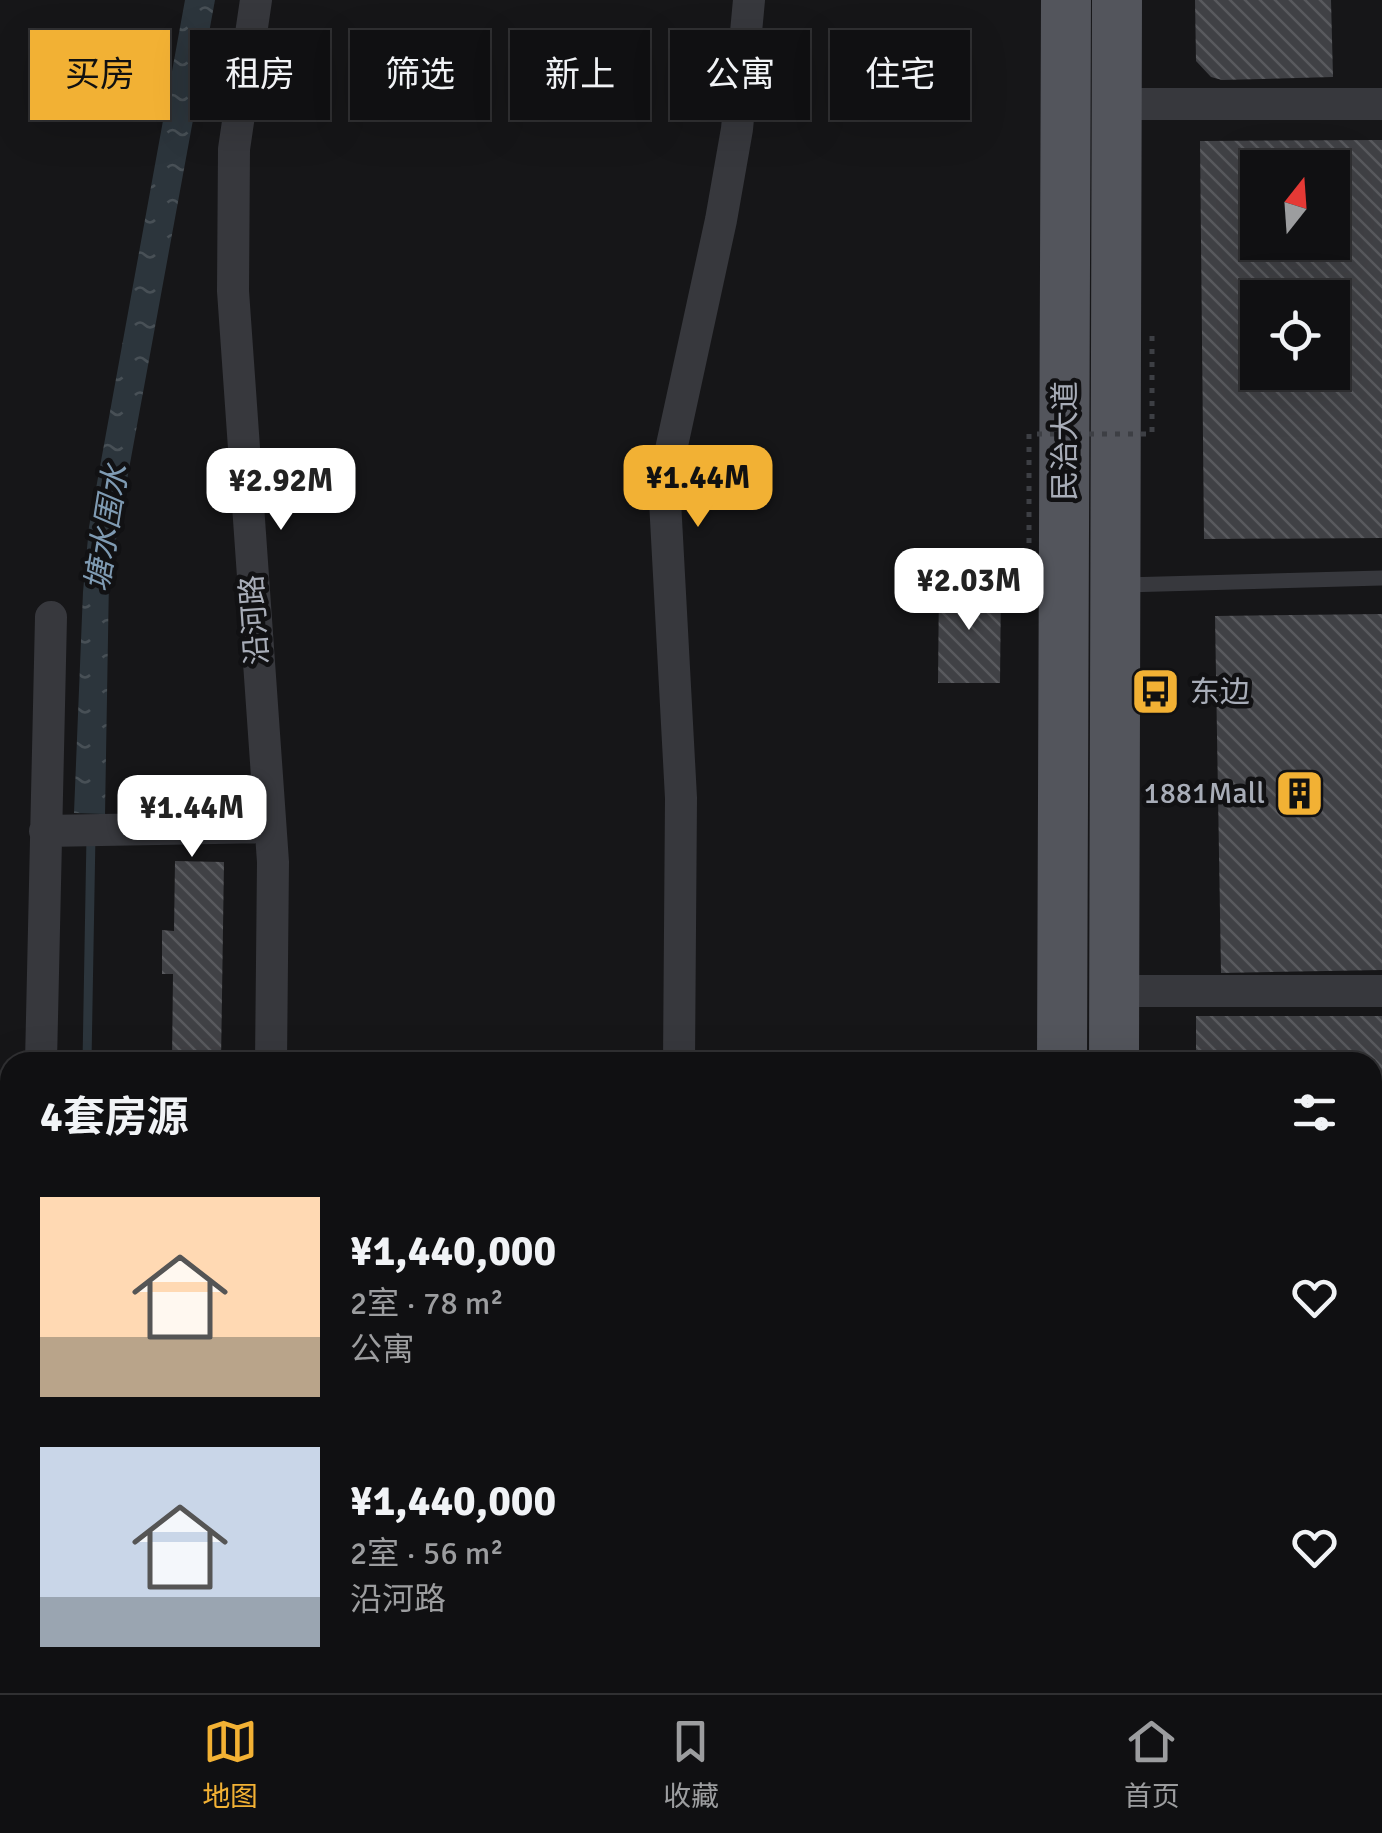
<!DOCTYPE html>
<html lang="zh">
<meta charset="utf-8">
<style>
:root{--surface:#101012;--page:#1e1e20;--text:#f1f3f6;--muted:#9c9d9f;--line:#303032;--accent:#f2b134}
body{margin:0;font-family:Signika,"Noto Sans SC",sans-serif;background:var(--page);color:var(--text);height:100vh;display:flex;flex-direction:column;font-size:38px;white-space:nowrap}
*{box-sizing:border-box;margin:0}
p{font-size:32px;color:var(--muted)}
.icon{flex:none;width:55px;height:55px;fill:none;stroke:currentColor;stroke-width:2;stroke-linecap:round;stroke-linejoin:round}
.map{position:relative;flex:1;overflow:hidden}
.panel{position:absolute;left:0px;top:1052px;width:1382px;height:642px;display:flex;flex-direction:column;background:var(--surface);border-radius:30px 30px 0 0;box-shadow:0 10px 40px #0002,0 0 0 2px var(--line)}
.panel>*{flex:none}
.hud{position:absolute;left:30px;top:30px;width:1322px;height:90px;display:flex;gap:20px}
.needle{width:65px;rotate:17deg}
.controls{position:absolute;left:1240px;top:150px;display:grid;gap:20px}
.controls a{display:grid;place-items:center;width:110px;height:110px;border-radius:0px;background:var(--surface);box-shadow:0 10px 40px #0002,0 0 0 2px var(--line);font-size:50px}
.price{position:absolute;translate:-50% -85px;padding:0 22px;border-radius:20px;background:#fff;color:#222;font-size:32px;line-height:65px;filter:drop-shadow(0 2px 5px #0008)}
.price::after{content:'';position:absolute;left:50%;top:60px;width:30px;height:22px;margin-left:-15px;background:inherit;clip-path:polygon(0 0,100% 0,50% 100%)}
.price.active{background:var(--accent);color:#111}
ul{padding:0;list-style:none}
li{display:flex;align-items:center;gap:30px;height:250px;padding:0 40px}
li span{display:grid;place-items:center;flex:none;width:280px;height:200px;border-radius:0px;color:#555}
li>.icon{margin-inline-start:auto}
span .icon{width:120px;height:120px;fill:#fffc;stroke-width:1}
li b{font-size:42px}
h2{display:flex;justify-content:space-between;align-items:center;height:120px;padding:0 40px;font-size:42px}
.pill{padding:0 35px;border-radius:0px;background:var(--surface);box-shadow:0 10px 40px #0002,0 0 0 2px var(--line);font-size:35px;line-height:90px}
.pill.active{background:var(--accent);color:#111}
.menu{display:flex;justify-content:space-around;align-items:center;height:140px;border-top:2px solid var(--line);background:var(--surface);font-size:28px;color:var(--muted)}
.menu a{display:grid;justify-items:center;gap:5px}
.menu .active{color:var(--accent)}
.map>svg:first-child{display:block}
.built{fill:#222225}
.water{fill:url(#water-ripples)}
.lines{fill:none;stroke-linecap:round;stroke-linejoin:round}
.stream{stroke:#2c353c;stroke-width:9}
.building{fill:url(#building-back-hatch);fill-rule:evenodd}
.lane{stroke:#37383d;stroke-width:15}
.street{stroke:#37383d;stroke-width:32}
.secondary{stroke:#45474d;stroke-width:45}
.primary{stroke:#53555c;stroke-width:50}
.path-bridge{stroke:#3d3f44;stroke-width:5;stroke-dasharray:5 8;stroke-linecap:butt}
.labels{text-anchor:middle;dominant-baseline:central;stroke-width:9;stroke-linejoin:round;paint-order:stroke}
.street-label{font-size:30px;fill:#a8adb8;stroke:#111113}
.poi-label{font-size:30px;fill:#a8adb8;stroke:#111113;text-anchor:start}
.water-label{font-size:32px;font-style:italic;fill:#7f9bb3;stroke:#111113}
</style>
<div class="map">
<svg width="1382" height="1693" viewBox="0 0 1382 1693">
<defs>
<pattern id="water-ripples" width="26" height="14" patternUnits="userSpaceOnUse" patternTransform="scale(2.5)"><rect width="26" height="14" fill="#2c353c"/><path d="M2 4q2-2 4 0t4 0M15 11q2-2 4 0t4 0" fill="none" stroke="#485056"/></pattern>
<pattern id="building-back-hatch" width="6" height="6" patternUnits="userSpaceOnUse" patternTransform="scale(2.5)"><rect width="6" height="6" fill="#404145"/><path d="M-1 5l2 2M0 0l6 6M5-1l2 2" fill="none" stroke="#595a5e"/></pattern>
</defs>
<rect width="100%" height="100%" fill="#161618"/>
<!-- built -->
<path class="built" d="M154,1685H1045L1044,1693H154Z"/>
<!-- water -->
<path class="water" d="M185,0H215L109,578L105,814L74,813L83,592L89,527Z"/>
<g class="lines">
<!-- stream -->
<path class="stream" d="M87,1062L91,835"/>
</g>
<!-- building -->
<path class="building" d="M1195,0H1331L1333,77L1222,80L1211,77L1196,61Z
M1382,140V538L1204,539L1200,141ZM1258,168H1332V242H1258ZM1258,298H1332V372H1258Z
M939,582L1001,583L1000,683H938Z
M1382,614V970L1221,973L1215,616Z
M175,861L224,862L221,1062H172L173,974H162V930L174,931Z
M1196,1016H1382V1414H1372V1062H1196Z
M0,1592H10V1685H19V1693H0Z
M1372,1627L1382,1628V1693H1182L1183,1685H1372Z
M46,1685H99V1693H46Z
M244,1685H422V1693H244Z
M879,1685H967V1691L879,1688Z
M469,1687L526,1690V1693H469Z"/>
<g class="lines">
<!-- lane -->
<path class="lane" d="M1124,585L1382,578
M34,1693V1685"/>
<!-- street -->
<path class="street" d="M256,0L234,149L233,291L273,862L271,1062
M1116,104H1382
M45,831L269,827
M1114,991H1382
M41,1062L51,617
M679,1062L681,798L664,482L721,220L737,129L749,0
M138,1693L139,1685
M448,1693L449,1685
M675,1693V1685"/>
<!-- secondary -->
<path class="secondary" d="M1372,1495H1382
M0,1511H10
M0,1545H10"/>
<!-- primary -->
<path class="primary" d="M1062,1062L1066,0
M1114,1062L1117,0
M1060,1685V1693
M1117,1693V1685"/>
<!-- path-bridge -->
<path class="path-bridge" d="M1029,569V434H1152V336"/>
</g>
<!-- icons -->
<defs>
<symbol id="bus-square" viewBox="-11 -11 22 22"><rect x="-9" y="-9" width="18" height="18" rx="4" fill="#f2b134" stroke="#111113"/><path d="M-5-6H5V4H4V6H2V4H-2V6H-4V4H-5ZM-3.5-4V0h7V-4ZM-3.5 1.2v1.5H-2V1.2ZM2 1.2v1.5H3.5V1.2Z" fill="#111"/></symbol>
<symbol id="building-square" viewBox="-11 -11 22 22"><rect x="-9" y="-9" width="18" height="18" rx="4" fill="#f2b134" stroke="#111113"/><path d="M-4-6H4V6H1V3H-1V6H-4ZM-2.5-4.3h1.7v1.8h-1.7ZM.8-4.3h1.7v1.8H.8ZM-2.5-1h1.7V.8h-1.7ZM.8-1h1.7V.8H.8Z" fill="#111"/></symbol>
</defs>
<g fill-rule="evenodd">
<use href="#bus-square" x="1128" y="664" width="55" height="55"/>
<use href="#building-square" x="1272" y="766" width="55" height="55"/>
</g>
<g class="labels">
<!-- street labels -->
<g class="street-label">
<text transform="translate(1065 441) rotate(-90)">民治大道</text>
<text transform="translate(255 620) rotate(-94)">沿河路</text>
</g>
<!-- poi labels -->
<g class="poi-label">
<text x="1190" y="692">东边</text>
<text x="1265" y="793" text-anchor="end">1881Mall</text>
</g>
<!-- water labels -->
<g class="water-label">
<text transform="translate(107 528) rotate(-81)">塘水围水</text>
</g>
</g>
</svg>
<div class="controls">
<a><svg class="needle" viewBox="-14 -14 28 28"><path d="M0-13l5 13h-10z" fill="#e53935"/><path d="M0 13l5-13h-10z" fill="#9c9d9f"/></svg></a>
<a><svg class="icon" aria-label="locate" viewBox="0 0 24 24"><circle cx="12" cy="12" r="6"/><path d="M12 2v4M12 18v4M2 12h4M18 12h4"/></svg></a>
</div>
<b class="price active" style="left:698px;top:530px">¥1.44M</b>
<b class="price" style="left:281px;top:533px">¥2.92M</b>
<b class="price" style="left:969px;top:633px">¥2.03M</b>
<b class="price" style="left:192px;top:860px">¥1.44M</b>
<div class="hud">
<a class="pill active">买房</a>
<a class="pill">租房</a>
<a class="pill">筛选</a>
<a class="pill">新上</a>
<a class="pill">公寓</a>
<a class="pill">住宅</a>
</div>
<section class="panel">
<h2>4套房源<svg class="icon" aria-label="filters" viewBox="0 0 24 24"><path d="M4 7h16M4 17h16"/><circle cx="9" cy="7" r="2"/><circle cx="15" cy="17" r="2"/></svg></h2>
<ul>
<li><span style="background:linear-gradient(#ffd9b3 70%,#b9a48a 0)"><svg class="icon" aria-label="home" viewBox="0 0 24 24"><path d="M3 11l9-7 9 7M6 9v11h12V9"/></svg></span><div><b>¥1,440,000</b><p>2室 · 78 m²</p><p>公寓</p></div><svg class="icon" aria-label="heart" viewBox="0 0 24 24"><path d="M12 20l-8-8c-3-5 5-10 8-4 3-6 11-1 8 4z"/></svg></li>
<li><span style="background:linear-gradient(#c9d6e8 75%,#9aa5b1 0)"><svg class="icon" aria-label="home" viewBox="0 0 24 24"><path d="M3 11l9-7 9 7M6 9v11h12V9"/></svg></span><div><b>¥1,440,000</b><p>2室 · 56 m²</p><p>沿河路</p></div><svg class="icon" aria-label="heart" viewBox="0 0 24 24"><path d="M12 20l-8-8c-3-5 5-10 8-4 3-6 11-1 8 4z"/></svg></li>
</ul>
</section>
</div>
<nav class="menu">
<a class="active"><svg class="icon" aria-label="map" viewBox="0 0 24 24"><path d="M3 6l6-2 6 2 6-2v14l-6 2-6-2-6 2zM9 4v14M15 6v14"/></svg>地图</a>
<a><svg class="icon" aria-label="saved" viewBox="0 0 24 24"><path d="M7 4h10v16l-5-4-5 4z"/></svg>收藏</a>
<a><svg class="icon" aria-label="home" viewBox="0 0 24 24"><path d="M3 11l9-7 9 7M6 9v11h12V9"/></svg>首页</a>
</nav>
